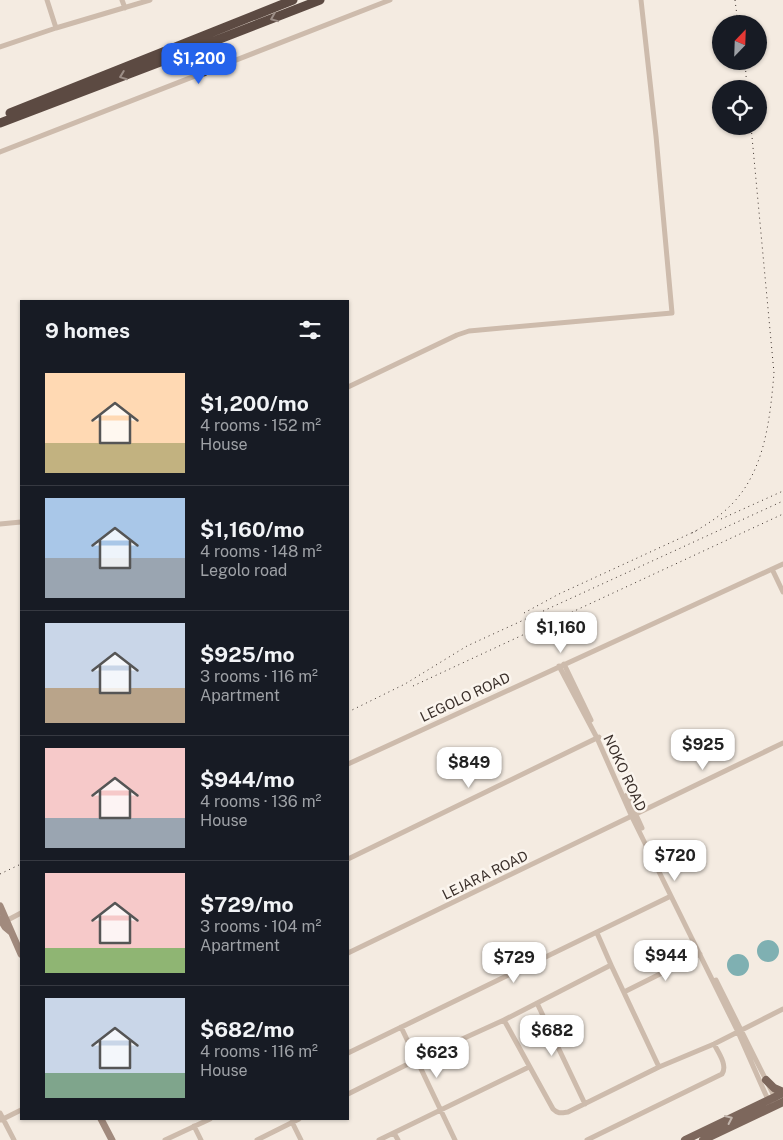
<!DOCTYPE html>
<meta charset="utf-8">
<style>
:root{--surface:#171b24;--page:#20242c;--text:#f1f3f6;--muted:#9ea1a6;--line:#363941;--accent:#2563eb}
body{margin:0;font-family:"Public Sans",sans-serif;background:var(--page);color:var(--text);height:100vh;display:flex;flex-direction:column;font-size:19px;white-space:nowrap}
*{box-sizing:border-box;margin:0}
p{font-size:16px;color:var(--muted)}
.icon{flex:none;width:28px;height:28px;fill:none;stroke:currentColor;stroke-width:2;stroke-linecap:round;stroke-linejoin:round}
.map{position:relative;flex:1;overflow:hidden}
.side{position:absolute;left:20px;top:300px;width:329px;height:820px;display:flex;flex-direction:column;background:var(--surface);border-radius:0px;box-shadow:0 1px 4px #0004}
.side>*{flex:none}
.needle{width:32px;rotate:23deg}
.buttons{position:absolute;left:712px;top:15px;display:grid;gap:10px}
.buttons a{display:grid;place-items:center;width:55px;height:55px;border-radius:50%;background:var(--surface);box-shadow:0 1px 4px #0004;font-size:25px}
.price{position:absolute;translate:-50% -42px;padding:0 11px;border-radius:10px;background:#fff;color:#222;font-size:16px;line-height:32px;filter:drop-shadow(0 1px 2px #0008)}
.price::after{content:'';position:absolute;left:50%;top:30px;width:15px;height:11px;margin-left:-8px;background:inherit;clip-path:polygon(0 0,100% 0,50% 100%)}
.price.current{background:var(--accent);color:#fff}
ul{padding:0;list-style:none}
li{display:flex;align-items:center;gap:15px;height:125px;padding:0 25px}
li+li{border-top:1px solid var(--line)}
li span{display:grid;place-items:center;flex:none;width:140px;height:100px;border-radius:0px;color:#555}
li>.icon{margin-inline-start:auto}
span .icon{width:60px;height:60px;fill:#fffc;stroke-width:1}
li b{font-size:21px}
h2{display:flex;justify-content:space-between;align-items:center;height:60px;padding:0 25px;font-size:21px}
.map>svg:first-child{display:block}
.water{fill:#7fb0b2}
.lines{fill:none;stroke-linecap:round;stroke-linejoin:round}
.street{stroke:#cdbbac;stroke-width:5}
.secondary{stroke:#a18a7d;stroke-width:7}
.primary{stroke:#7d675c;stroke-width:8}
.highway{stroke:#5c4a42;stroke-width:9}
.rail{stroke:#3b302b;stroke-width:1;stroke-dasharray:1 4;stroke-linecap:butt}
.oneway{stroke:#9c8e87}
.oneway2{stroke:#c2b5ac}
.labels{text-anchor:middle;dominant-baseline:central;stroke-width:5;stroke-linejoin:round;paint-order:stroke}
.street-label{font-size:14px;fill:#3b302b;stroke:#fbf5ee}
</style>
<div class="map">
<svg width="783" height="1140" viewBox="0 0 783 1140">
<rect width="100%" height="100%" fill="#f4ebe1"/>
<!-- water -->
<path class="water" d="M757 951a11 11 0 1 1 22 0a11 11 0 1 1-22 0Z
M727 965a11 11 0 1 1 22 0a11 11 0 1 1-22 0Z"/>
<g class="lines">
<!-- street -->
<path class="street" d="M47,0L56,28
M122,0L125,8
M0,47L56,28L150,0
M0,152L390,0
M348,387L457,335L469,331L672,313L656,136L641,0
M0,524L21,522
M772,569L783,592
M564,664L591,720
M559,666L597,738L632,817L738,1032L769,1102
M348,764L783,564
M627,795L642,828
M348,859L599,737
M4,922L21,913
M597,933L611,965L659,1067
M348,953L783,743
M716,980L776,1100
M624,992L700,954
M537,1003L585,1104
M504,1020L553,1109C558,1114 561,1113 568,1112L659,1067L714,1044L783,1009
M401,1027L455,1140
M348,1053L671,896
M348,1094L416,1060L504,1020L611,965
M0,1113L14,1140
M1,1120L21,1110
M292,1122L301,1140
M194,1126L201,1140
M394,1133L398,1140
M165,1140L210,1119
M257,1140L299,1119
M379,1140L529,1067
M587,1140L722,1074C728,1065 718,1052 714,1044"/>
<!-- secondary -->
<path class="secondary" d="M0,906L21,954
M0,919L5,927L11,932
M101,1119L112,1140"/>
<!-- primary -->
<path class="primary" d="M766,1080L774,1088L783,1092
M685,1140L783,1093
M703,1140L783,1102"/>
<!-- highway -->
<path class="highway" d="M178,56C188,56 195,60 202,66
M204,72C201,60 206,50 215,43
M10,113L293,0
M0,123L176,56L320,0"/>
<!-- rail -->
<path class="rail" d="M735,0L738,24
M745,61L747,89
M721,519L783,491
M692,533C706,525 719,517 730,506C765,472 770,419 774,373L751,126
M524,613L559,594L698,530
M413,686L783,514
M348,712L405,684L467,646L783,501
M0,874L21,864"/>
</g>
<!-- one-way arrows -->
<defs><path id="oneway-chevron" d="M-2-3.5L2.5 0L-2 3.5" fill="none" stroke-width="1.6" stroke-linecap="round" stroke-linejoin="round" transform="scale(1.25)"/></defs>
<g class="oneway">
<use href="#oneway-chevron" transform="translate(274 18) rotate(158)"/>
<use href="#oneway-chevron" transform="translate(123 76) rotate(159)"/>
</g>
<use class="oneway2" href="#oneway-chevron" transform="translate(729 1119) rotate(-25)"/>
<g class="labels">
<!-- street labels -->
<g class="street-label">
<text transform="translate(465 697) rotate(-25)">LEGOLO ROAD</text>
<text transform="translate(625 773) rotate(65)">NOKO ROAD</text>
<text transform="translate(485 875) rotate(-26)">LEJARA ROAD</text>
</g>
</g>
</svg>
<div class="buttons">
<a><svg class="needle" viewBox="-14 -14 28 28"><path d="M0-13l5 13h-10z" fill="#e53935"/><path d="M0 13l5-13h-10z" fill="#9ea1a6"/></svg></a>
<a><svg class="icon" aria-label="locate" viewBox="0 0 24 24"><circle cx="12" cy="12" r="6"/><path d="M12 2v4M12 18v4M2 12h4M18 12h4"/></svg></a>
</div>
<b class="price current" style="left:199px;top:85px">$1,200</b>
<b class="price" style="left:561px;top:654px">$1,160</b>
<b class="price" style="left:703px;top:771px">$925</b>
<b class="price" style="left:469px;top:789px">$849</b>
<b class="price" style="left:675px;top:882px">$720</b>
<b class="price" style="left:666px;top:982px">$944</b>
<b class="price" style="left:514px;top:984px">$729</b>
<b class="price" style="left:552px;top:1057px">$682</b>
<b class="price" style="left:437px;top:1079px">$623</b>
<section class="side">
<h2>9 homes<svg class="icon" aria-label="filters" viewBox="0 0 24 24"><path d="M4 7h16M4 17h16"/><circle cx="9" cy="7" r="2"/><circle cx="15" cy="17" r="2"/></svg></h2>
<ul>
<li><span style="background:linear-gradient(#ffd9b3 70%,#c2b280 0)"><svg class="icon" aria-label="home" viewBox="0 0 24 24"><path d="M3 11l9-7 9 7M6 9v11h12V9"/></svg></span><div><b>$1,200/mo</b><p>4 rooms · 152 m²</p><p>House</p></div></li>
<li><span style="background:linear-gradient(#a9c7e8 60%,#9aa5b1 0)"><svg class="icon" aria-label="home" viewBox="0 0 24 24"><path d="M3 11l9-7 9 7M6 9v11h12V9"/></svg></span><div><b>$1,160/mo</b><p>4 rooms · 148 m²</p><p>Legolo road</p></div></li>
<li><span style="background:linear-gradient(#c9d6e8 65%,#b9a48a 0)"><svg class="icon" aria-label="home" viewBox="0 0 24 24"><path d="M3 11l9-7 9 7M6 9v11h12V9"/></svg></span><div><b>$925/mo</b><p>3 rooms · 116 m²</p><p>Apartment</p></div></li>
<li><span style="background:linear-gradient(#f6c9c9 70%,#9aa5b1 0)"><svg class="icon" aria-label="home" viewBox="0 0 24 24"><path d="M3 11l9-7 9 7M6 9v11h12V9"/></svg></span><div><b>$944/mo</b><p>4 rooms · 136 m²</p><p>House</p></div></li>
<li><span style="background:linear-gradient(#f6c9c9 75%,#8fb573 0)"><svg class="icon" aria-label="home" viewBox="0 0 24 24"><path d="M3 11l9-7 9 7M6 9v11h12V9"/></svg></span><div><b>$729/mo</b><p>3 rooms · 104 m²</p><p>Apartment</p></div></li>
<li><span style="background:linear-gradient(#c9d6e8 75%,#7fa58c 0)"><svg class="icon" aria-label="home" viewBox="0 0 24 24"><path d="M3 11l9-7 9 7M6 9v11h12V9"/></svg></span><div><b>$682/mo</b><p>4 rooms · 116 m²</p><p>House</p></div></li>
</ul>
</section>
</div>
